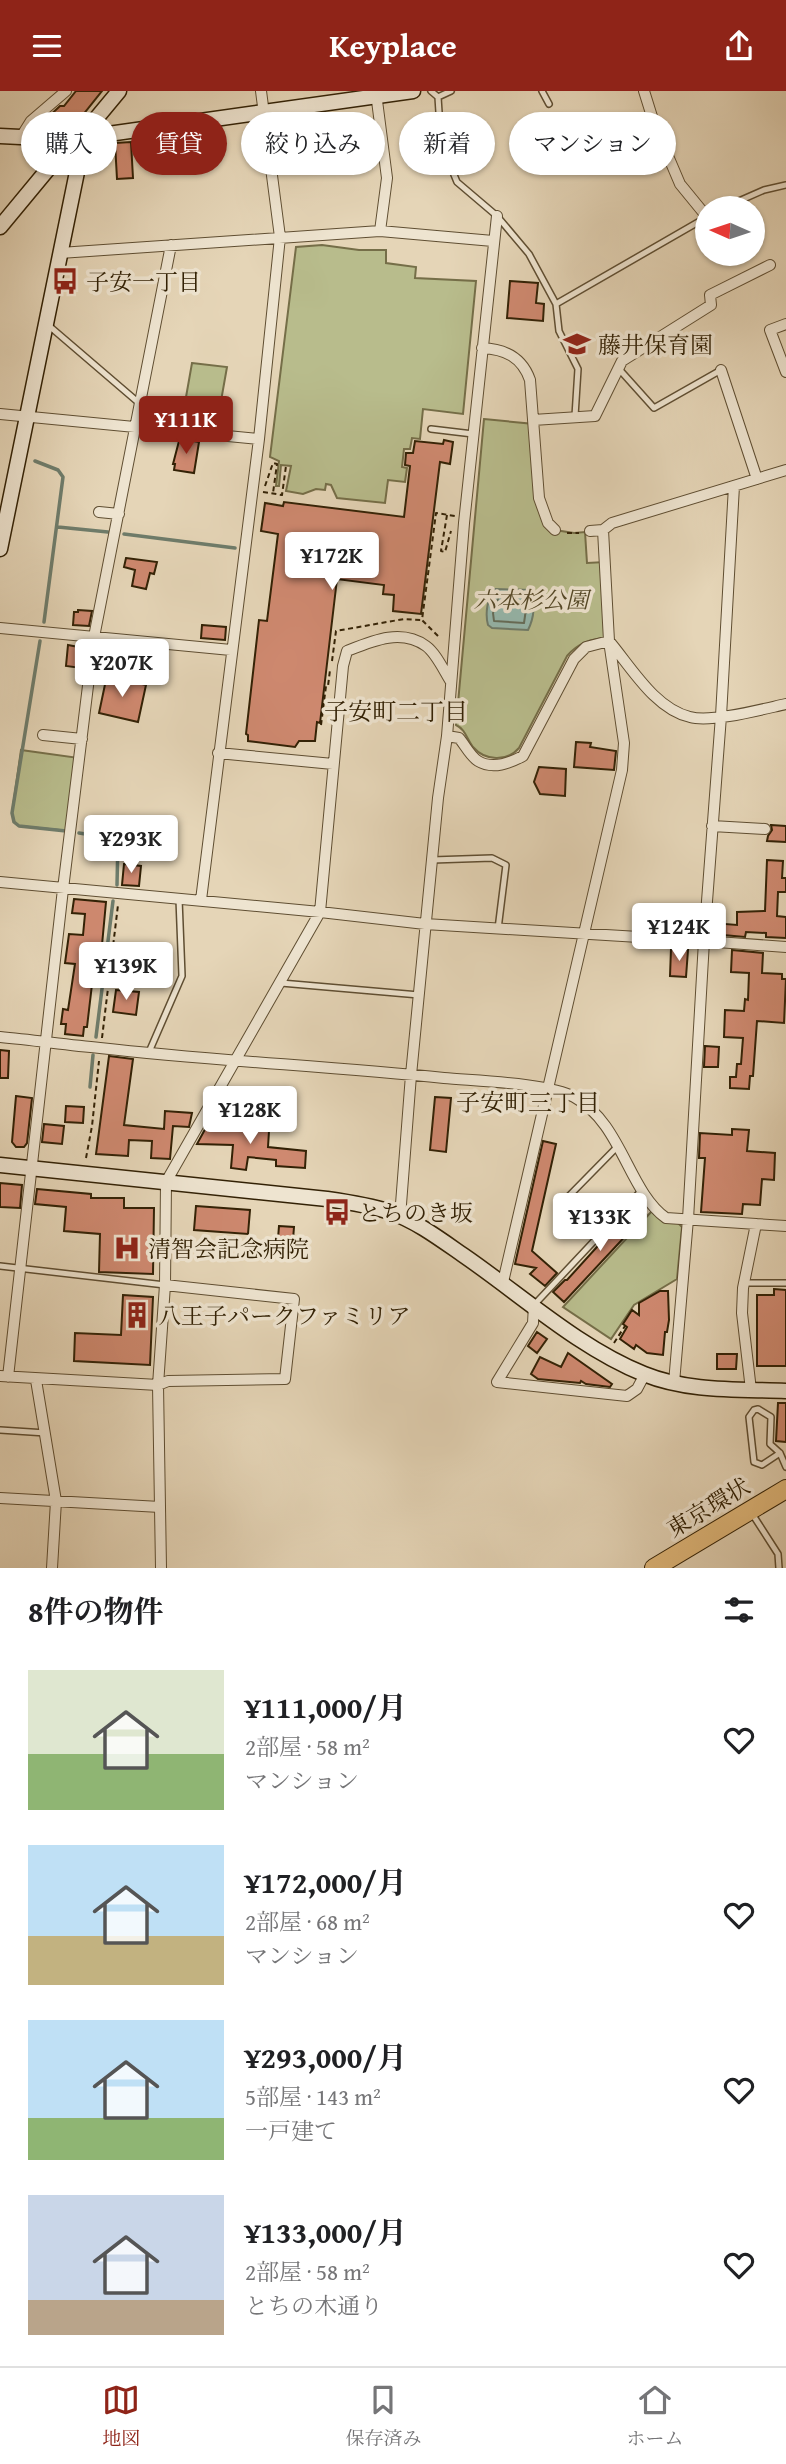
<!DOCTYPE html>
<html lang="ja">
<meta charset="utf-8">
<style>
:root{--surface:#fff;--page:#f6f6f6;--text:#202124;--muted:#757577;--line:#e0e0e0;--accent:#8f2418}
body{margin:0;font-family:"Gentium Book Plus","Noto Serif JP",serif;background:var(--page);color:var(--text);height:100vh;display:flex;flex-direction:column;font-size:26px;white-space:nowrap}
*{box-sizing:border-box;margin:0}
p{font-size:23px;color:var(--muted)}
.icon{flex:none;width:38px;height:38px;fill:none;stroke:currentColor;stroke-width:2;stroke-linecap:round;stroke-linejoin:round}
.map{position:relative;height:1477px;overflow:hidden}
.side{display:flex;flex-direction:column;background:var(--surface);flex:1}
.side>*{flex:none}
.guide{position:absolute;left:21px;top:21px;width:746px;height:63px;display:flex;gap:14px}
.needle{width:46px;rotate:273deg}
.controls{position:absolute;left:695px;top:105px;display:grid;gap:14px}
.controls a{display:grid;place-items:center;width:70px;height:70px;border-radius:50%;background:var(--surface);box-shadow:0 2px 5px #0004;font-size:35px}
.price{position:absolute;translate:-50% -60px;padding:0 16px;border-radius:7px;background:#fff;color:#222;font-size:23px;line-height:46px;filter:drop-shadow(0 2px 4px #0008)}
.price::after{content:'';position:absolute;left:50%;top:42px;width:21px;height:16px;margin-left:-10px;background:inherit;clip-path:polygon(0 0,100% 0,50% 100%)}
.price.current{background:var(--accent);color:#fff}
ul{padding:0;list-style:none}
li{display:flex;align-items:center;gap:21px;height:175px;padding:0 28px}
li span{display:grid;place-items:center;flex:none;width:196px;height:140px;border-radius:0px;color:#555}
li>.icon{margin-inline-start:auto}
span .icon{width:84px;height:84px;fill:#fffc;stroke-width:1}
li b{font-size:30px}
h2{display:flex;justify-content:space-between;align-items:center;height:84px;padding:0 28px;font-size:30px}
.tag{padding:0 24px;border-radius:32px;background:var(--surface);box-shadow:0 2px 5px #0004;font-size:24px;line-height:63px}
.tag.current{background:var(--accent);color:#fff}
header{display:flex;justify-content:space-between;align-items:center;height:91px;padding:0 28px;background:var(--accent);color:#fff;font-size:32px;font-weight:700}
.dock{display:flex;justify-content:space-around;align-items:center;height:98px;border-top:2px solid var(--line);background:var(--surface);font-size:19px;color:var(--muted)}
.dock a{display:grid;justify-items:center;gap:4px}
.dock .current{color:var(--accent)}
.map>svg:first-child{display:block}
.green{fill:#b8bc8c;stroke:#756e48;stroke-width:2}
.water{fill:#96b9af;stroke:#6e7c6b;stroke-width:2}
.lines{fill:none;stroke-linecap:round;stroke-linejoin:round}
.shore{stroke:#646d5a;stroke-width:2}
.stream{stroke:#6e7c6b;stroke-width:3.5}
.building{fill:#cf8970;stroke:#322105;stroke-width:2}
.lane-casing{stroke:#5f4e32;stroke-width:8}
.street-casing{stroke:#5f4e32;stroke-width:12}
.secondary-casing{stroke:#322105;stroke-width:17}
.highway-casing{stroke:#322105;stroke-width:20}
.path{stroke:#322105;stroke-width:2;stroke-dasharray:5 3.5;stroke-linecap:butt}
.lane{stroke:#eee4d0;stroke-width:5}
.street{stroke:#eee4d0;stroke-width:10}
.secondary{stroke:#eee4d0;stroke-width:14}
.highway{stroke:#e2ba7c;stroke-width:18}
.labels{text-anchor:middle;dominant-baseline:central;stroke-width:7;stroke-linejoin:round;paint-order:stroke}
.poi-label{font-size:23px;fill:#322105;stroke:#eee4d0;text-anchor:start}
.park-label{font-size:23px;font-style:italic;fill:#544827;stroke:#eee4d0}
.street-label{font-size:23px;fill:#322105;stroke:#eee4d0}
.neighbourhood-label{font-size:24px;fill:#322105;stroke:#eee4d0}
</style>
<header><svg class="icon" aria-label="menu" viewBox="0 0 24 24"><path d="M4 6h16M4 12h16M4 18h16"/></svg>Keyplace<svg class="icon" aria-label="share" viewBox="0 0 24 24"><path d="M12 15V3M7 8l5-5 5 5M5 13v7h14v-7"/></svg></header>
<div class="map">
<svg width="786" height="1477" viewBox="0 0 786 1477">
<rect width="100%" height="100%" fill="#e5d5b7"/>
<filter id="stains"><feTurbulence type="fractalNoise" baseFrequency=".00286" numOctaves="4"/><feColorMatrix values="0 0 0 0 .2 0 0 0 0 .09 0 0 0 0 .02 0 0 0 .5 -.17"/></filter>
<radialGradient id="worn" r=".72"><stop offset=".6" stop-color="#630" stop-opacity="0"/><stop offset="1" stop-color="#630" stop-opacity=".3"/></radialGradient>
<!-- green -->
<path class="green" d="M322,154L359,159H386V172L416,176L415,187L476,190L463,323L423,318L420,348L412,347L410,358H404L402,376L407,377L405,391L388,389L385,412L337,407L331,394L326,393L325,399L316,398L303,403L286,400L291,375L281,374L279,395H276L279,370L270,366L296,156Z
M192,272L227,276L215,344L180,340Z
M484,328L534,333L539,407L555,439L574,442L585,441L587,472L605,471L608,547C592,547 578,552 567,565L519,657C507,671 485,670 473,656C466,647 466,639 456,634Z
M21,659L79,667L70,740L19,735L14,731L12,722Z
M652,1120L675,1129L682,1136L677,1188L634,1214L611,1248L563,1216Z"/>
<!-- water -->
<path class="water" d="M495,498L530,499C536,512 534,527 528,539L492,537L488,534C485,523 487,507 495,498Z"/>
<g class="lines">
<!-- shore -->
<path class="shore" d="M499,505L525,506L526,518L524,532L494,530L493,522Z"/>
<!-- stream -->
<path class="stream" d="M35,370L58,379L63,386L44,531
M58,436L108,441
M124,443L235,457
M40,550L12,722L14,731L19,735L66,740
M79,742L118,748L117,794
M96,946L113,810
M90,996L93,964"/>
</g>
<!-- building -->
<path class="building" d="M76,0H102L78,30L43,31L60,15H64Z
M131,51L133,87L117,88L115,52Z
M510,190L538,192L536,212L544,213L543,230L507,227Z
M188,349L199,351L194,382L174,379L175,373H173L179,350L188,351Z
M444,349L453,351L450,373L440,371L421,523L393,520L394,504L383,503L384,494L337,488L320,632L317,631L315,650H299L295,656L248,650V644L246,643L259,529L267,530L278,443L261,440L265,412L283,415L284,411L404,426L410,375L405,374L406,362H413L415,350L443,353Z
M126,467L157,471L154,483L150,482L146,498L132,495L135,479L124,476Z
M78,519L92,520L89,535L73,534L74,521H78Z
M202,534L226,536L225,549L201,547Z
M68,554L84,557L81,577L66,575Z
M107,584L146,594L138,631L99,622Z
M576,651L591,652L590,656L616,660L614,679L574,676Z
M539,676L566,678L565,705L540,703L534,691Z
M771,734L786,735V751L767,750L768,745L772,739Z
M767,769L783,770L782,787H786V801H778L777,825L786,826V847L766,846V842L746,841L745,846L712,843L713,832L737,834V821L765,820Z
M124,773L141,775L139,795L122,794Z
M74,808L106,811L99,886L93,885L87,936H84L83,945L65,943L66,933H61L63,918L68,919L75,873L65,872L69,843L83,844L85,823L72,822Z
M671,858L688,859L686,886L670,885Z
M732,859L763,862L762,882L782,883V888H786L784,932L757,930L753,985H750L749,998L730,997V986H736L737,973H741L743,947L724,946L725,919L744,920L745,908L748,909L749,882L731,881Z
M116,899L139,901L136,924L113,921Z
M705,955L719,956L718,976H704Z
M0,959L9,960L8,987H0Z
M109,965L133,968L124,1034L164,1038L165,1020L192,1022L189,1036L173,1035L170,1068L151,1067L152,1050L129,1049L128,1065L96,1063Z
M16,1005L32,1007L27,1052L24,1056H16L12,1051Z
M435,1006L451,1007L446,1061L430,1059Z
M66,1015L84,1016L83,1032L65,1031Z
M209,1031L228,1032V1035L269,1040L268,1056L306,1060L305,1077L276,1075V1069L248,1066L246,1079L231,1077L233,1054L197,1053Z
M44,1033L64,1035L62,1053L42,1051Z
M732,1038L749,1039L747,1060L775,1062L774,1089L762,1088L760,1114L743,1113L742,1123L701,1121L705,1067H699L700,1042L732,1044Z
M543,1050L556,1053L532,1160L557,1182L545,1195L530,1183L536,1177L515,1173Z
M0,1092L22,1094L20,1117L0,1116Z
M37,1098L91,1103V1107H124V1117H154L153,1183L99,1181L100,1143L64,1140L66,1116L35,1113Z
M635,1114L646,1123L564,1211L553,1201L565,1189H567Z
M196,1115L250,1119L248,1143L194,1139Z
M279,1135L294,1136L292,1161L277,1160Z
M774,1198L786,1199V1275H757V1204H774Z
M660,1200H668L669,1229L667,1241H665L663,1264L647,1262L636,1254L634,1258L620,1248L627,1236L623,1233L632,1219L639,1224V1212Z
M123,1204L153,1206L150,1274L74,1270L75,1242L121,1244Z
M537,1241L547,1248L537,1262L528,1255Z
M568,1262L612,1293L610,1296L586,1293L581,1290L580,1292L538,1288L531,1283L540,1266L561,1276Z
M717,1263H737L736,1278H717Z
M778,1312H786V1351L776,1350Z"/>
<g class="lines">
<defs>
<path id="lane" d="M431,0L438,6L441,52L457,91L497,125L529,163L556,213L559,240L578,278L575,325
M542,0L549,13
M438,6L451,0
M723,117L764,99L786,94
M556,213L707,126
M48,234L139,312
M619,278L654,317L721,279
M431,338L473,343
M432,769L492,767L506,774L498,838
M281,892L419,904
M149,961L182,885L179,808
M563,1111L618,1055
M0,1175L165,1194
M744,1192H786
M534,1214L642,1099
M0,1339L46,1342
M780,1362L762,1374L754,1371L749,1326L754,1319L758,1318L771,1326L770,1353L780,1362L786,1376
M751,1421L778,1463L779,1477"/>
<path id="street" d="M644,0L654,32L680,93L707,126
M376,2L387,87L380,140
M21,46L31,30L66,0
M60,162L380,140L493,150
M786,233L770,239L786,281
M482,257C505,258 522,266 530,289L539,407L548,432L555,439
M721,279L757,388
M0,323L259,348
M533,329L595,325L622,270L711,214L710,204L770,174
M99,421L119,423
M590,440L603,439
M0,537L231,559
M43,644L82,648
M447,645L459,647C465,654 470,665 478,670C493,679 510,672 523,665L574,568L586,556L609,550C631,576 655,618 690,626C711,632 763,618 786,613
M218,662L333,673
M712,735L765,738
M0,791L320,821L425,833L704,850L721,625L734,395
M201,809L259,348L280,146L261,0
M0,946C33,949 67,954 100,957C214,970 329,975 444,987C475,990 549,992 574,1006C622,1032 628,1100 666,1127L786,1135
M400,1126L411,984L438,707L447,645L464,432L497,125
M503,1191L622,679L624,652L609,550L603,439L612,432L786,379
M534,1214L533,1232L497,1291L627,1305L637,1298L645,1283
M0,1285L158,1294L168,1290L285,1288L294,1208L165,1194
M8,1286L63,798L94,546L171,154
M36,1289L56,1410L52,1477
M674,1292L688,1128L704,850L786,856
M751,1299L742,1222L743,1197L756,1133
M0,1407L160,1416
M161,1477L158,1294L165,1194L166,1091L320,821L343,575L347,560C372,550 401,537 426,555C436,562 444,580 451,591"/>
<path id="secondary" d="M0,45L61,48L80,47L413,0
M0,136L58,66L80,47L119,0
M0,458L78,76L80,47
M0,1074L327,1108C348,1111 369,1114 390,1121C416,1130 440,1148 463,1164C520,1203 579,1257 644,1283C688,1301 739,1298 786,1300"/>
<path id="highway" d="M654,1477L786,1398"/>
</defs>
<!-- lane casing -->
<use href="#lane" class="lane-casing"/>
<!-- street casing -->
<use href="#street" class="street-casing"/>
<!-- secondary casing -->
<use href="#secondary" class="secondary-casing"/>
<!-- highway casing -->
<use href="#highway" class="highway-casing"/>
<!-- path -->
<path class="path" d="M265,395L273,372L277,373L273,402
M263,401L282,404L286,375
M447,424L441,460L445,461L451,440
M567,442H579
M438,545L422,529L436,422L455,425
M332,570L336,540L404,528L421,529
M321,634L326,595H328L330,579
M102,947L118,814
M86,1067L92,1035L99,970
M614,1252L625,1235"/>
<!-- lane -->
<use href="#lane" class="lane"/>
<!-- street -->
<use href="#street" class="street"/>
<!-- secondary -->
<use href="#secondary" class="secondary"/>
<!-- highway -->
<use href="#highway" class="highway"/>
</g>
<!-- icons -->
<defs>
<symbol id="bus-bare" viewBox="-9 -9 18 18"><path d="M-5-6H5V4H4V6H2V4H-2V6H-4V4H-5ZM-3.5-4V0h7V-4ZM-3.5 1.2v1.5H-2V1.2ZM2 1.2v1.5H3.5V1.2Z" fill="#8f2418" stroke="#eee4d0" stroke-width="2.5" paint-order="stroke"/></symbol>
<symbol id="school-bare" viewBox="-9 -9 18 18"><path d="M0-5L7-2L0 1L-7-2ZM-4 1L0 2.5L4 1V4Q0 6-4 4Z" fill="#8f2418" stroke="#eee4d0" stroke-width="2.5" paint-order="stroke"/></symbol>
<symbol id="hospital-bare" viewBox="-9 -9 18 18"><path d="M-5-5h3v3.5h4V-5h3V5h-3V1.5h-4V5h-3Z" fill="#8f2418" stroke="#eee4d0" stroke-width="2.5" paint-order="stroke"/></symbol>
<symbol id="building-bare" viewBox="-9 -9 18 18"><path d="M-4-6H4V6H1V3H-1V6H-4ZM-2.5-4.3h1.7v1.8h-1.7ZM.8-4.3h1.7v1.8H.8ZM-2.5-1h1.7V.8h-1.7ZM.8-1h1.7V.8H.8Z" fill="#8f2418" stroke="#eee4d0" stroke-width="2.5" paint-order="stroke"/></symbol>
</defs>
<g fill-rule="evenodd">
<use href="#bus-bare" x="46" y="171" width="38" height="38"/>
<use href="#school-bare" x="558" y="234" width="38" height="38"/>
<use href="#bus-bare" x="318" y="1102" width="38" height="38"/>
<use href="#hospital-bare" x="108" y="1138" width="38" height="38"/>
<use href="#building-bare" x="118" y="1205" width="38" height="38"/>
</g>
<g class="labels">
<!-- poi labels -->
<g class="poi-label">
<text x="86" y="190">子安一丁目</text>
<text x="598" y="253">藤井保育園</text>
<text x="358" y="1121">とちのき坂</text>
<text x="148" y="1157">清智会記念病院</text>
<text x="158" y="1224">八王子パークファミリア</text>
</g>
<!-- park labels -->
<g class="park-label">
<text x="531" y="508">六本杉公園</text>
</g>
<!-- street labels -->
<g class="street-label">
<text transform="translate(708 1416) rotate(-31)">東京環状</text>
</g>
<!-- neighbourhood labels -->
<g class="neighbourhood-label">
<text x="396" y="620">子安町二丁目</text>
<text x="528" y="1011">子安町三丁目</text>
</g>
</g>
<rect width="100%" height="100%" filter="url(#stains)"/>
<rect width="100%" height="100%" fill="url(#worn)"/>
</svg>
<div class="controls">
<a><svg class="needle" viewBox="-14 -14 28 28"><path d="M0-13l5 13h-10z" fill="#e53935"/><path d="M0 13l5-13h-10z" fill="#757577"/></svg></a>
</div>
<b class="price current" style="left:186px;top:365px">¥111K</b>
<b class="price" style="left:332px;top:501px">¥172K</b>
<b class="price" style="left:122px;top:608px">¥207K</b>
<b class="price" style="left:131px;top:784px">¥293K</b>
<b class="price" style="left:679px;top:872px">¥124K</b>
<b class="price" style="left:126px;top:911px">¥139K</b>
<b class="price" style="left:250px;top:1055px">¥128K</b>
<b class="price" style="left:600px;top:1162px">¥133K</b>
<div class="guide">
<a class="tag">購入</a>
<a class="tag current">賃貸</a>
<a class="tag">絞り込み</a>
<a class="tag">新着</a>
<a class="tag">マンション</a>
</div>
</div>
<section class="side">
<h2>8件の物件<svg class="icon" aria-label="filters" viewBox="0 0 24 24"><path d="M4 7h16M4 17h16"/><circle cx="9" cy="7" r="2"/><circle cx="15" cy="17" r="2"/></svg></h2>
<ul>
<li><span style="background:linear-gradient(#dfe7d0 60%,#8fb573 0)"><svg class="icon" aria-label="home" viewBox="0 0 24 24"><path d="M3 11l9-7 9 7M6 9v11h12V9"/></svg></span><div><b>¥111,000/月</b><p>2部屋 · 58 m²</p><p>マンション</p></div><svg class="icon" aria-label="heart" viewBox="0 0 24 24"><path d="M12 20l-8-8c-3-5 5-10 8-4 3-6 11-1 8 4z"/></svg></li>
<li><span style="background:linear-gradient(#bfe0f5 65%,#c2b280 0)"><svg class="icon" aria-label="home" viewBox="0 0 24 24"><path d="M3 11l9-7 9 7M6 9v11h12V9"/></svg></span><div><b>¥172,000/月</b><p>2部屋 · 68 m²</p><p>マンション</p></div><svg class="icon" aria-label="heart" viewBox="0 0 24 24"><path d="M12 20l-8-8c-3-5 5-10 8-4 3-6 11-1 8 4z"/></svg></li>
<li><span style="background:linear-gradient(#bfe0f5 70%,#8fb573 0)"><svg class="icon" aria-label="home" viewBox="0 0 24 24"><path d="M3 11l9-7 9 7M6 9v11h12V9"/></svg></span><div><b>¥293,000/月</b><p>5部屋 · 143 m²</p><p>一戸建て</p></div><svg class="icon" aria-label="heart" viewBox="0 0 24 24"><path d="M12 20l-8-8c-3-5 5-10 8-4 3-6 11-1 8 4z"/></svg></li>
<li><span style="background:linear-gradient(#c9d6e8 75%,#b9a48a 0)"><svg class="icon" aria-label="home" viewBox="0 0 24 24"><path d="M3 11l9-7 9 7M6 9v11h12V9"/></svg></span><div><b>¥133,000/月</b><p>2部屋 · 58 m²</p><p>とちの木通り</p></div><svg class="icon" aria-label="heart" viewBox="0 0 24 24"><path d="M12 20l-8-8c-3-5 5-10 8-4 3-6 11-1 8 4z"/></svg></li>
</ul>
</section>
<nav class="dock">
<a class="current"><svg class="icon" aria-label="map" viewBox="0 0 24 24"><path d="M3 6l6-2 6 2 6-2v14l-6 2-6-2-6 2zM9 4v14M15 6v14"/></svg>地図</a>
<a><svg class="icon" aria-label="saved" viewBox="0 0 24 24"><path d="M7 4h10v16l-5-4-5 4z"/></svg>保存済み</a>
<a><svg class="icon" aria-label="home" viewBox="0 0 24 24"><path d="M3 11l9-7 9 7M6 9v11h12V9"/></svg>ホーム</a>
</nav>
